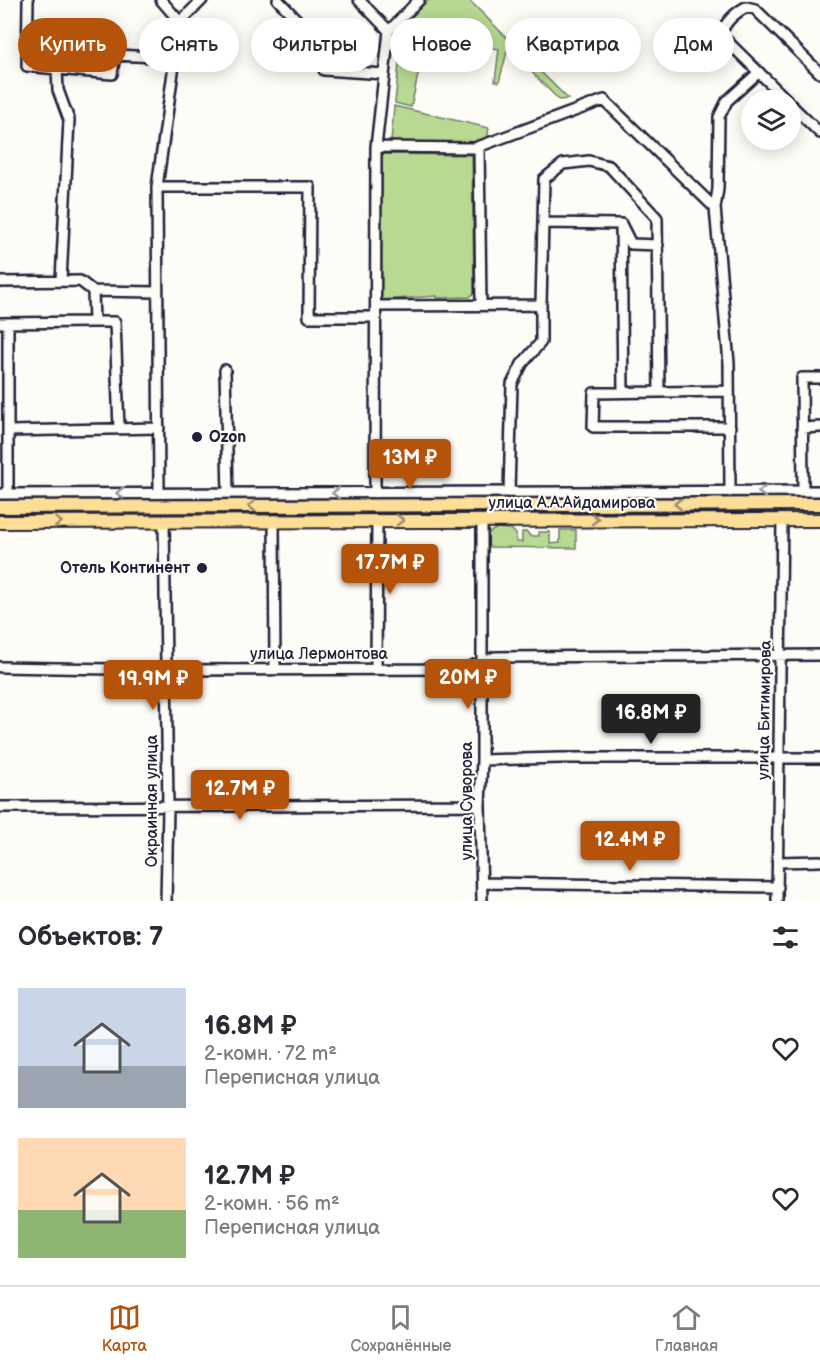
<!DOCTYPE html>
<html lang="ru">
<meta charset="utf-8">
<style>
:root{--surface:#fff;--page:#f2f2f3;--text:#2b2b33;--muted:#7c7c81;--line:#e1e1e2;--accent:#b45309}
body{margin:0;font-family:"Balsamiq Sans",sans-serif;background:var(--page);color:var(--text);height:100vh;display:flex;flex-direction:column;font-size:22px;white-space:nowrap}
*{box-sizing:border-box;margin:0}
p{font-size:20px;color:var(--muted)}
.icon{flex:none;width:33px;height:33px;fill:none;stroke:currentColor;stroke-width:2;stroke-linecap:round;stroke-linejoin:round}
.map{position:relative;height:901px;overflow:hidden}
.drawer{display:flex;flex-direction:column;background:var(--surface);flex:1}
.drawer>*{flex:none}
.top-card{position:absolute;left:18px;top:18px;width:784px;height:54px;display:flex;gap:12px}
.buttons{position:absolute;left:741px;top:90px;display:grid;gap:12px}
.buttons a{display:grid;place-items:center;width:60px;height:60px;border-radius:50%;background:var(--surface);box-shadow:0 3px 15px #0003;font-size:30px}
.price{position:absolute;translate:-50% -51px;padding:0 14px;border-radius:6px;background:var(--accent);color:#fff;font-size:20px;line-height:39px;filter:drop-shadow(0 2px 3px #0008)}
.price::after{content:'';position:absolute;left:50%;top:36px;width:18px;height:14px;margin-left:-9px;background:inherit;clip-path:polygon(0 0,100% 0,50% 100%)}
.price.on{background:#222;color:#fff}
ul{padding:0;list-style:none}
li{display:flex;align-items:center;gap:18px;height:150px;padding:0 18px}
li span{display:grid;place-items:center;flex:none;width:168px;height:120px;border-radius:0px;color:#555}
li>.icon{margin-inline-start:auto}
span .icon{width:72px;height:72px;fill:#fffc;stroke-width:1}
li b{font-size:26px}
h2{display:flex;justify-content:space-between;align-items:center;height:72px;padding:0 18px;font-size:26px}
.tag{padding:0 21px;border-radius:27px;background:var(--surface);box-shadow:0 3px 15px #0003;font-size:21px;line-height:54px}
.tag.on{background:var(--accent);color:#fff}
.tabs{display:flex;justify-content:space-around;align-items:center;height:84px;border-top:2px solid var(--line);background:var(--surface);font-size:16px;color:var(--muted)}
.tabs a{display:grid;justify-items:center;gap:3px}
.tabs .on{color:var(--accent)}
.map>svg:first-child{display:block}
.green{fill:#b8d992;stroke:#6d7e66;stroke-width:1.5}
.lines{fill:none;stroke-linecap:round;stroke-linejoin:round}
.minor-casing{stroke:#22223b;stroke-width:14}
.major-casing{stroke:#22223b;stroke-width:16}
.minor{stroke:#fdfcf7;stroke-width:9}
.major{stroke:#fdde96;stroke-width:12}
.oneway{stroke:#9a9aa2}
.oneway2{stroke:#9a896d}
.poi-dot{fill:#22223b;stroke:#fdfcf7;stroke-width:2}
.labels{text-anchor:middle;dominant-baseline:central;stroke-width:4.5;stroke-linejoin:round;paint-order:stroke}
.poi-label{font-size:16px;font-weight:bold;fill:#22223b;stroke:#fdfcf7;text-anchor:start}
.street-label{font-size:16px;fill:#22223b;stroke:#fdfcf7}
</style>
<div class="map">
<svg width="820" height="901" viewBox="0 0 820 901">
<rect width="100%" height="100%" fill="#fdfcf7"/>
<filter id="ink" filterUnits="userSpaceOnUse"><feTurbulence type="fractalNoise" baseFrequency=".0167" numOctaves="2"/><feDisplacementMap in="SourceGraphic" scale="12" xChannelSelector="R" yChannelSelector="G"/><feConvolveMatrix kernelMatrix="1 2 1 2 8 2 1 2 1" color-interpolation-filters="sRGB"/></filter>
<g filter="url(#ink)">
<!-- green -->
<path class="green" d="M428,0H469L568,99L559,100L508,48L499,82L495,81L499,49L403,31V26Z
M402,34L426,38L411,107L395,103Z
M394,106L489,128L487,140L469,143L391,142Z
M380,154L472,155L474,288V293L470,297L437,298V296L381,300Z
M497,528L511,529L516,534V542H522V532H527L530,536H539V532H550V544L560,543V530H576V548L487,547V534Z"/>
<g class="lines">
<defs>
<path id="minor" d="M28,0L27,66L57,69
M278,0L322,46L324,70L384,74
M359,0L389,31
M180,22L202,0
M787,100L721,35C724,23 735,13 746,7L755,9L820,73
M790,104L820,133
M479,146L481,305
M376,147L475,148L604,100L715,208L729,363L730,492
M157,187H310L309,317H376
M715,208L718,189L719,117L727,101L759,72
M543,223L621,224L631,244L658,245
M621,224L623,392
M61,281L69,120L58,90L57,69L112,74L115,55L175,58
M0,282L80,281L93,291L157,292
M541,305L544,179L563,164L589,161L609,166L657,218L659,392L729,391
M376,306L541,305V342L522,364L512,384L509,492
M94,322H115L119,429
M0,323L94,322L93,291
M8,323V494
M225,370L228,493
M659,392L594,393L593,427H730
M802,428L820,427
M8,431L159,428
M803,491L802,378H820
M159,493L157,187L180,22L161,0
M375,493L376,147L389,31L419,0
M0,494L820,491
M274,520L275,669
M482,520V760L480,805L482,901
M164,521L168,808L166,901
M0,667L166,670L464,669L495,657L820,655
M376,669L377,520
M482,760L561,758H820
M0,807L480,805
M778,862L820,861
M483,883L778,887
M777,901L782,519"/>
<path id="major" d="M0,507L820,504
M0,522L820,520"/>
</defs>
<!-- minor casing -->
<use href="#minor" class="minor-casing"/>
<!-- major casing -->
<use href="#major" class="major-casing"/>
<!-- minor -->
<use href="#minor" class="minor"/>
<!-- major -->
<use href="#major" class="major"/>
</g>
<!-- one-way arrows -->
<defs><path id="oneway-chevron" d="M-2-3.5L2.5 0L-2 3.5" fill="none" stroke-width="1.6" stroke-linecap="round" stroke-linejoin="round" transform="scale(1.5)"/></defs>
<g class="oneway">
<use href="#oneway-chevron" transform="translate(762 492) rotate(179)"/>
<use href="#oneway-chevron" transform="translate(120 493) rotate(180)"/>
<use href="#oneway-chevron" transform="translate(336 493) rotate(180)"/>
</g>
<g class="oneway2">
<use href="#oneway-chevron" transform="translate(678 504) rotate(180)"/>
<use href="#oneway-chevron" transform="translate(252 506) rotate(180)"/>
<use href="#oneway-chevron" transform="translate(595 519)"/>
<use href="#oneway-chevron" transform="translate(400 520)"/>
<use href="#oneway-chevron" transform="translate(58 522) rotate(-1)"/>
</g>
</g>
<!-- markers -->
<g class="poi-dot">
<circle cx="197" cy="437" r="6"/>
<circle cx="202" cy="568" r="6"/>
</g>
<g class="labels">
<!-- poi labels -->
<g class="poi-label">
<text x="209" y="437">Ozon</text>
<text x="190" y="568" text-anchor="end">Отель Континент</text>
</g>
<!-- street labels -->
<g class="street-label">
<text x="572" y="503">улица А.А.Айдамирова</text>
<text x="319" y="654">улица Лермонтова</text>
<text transform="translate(765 710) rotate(-89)">улица Битимирова</text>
<text transform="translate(152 801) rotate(-90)">Окраинная улица</text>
<text transform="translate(467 801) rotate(-90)">улица Суворова</text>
</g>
</g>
</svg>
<div class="buttons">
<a><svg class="icon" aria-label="layers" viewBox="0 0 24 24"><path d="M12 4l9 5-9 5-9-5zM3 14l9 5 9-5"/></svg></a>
</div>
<b class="price" style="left:410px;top:490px">13M ₽</b>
<b class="price" style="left:390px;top:595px">17.7M ₽</b>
<b class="price" style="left:468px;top:710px">20M ₽</b>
<b class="price" style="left:153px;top:711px">19.9M ₽</b>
<b class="price on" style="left:651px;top:745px">16.8M ₽</b>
<b class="price" style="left:240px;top:821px">12.7M ₽</b>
<b class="price" style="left:630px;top:872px">12.4M ₽</b>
<div class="top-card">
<a class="tag on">Купить</a>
<a class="tag">Снять</a>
<a class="tag">Фильтры</a>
<a class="tag">Новое</a>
<a class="tag">Квартира</a>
<a class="tag">Дом</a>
</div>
</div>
<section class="drawer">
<h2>Объектов: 7<svg class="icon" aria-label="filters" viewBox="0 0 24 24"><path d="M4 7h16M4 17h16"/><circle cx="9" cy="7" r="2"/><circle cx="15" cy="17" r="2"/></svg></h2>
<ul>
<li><span style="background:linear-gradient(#c9d6e8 65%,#9aa5b1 0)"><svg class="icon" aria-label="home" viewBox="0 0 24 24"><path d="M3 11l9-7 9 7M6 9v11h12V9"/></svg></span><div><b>16.8M ₽</b><p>2-комн. · 72 m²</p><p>Переписная улица</p></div><svg class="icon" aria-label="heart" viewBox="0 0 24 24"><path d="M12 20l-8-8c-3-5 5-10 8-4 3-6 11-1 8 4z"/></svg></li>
<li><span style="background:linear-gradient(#ffd9b3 60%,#8fb573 0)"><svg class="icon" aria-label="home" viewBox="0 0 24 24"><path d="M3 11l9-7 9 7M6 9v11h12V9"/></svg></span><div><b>12.7M ₽</b><p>2-комн. · 56 m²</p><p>Переписная улица</p></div><svg class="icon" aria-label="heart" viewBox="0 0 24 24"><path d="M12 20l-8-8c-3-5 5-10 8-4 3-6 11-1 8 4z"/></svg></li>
</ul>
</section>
<nav class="tabs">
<a class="on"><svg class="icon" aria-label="map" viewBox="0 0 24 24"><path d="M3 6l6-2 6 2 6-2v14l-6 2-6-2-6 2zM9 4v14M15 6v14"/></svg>Карта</a>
<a><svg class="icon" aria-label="saved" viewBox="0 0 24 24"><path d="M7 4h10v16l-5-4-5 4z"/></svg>Сохранённые</a>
<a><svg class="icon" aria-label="home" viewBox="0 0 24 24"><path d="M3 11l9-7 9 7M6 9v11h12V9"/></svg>Главная</a>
</nav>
